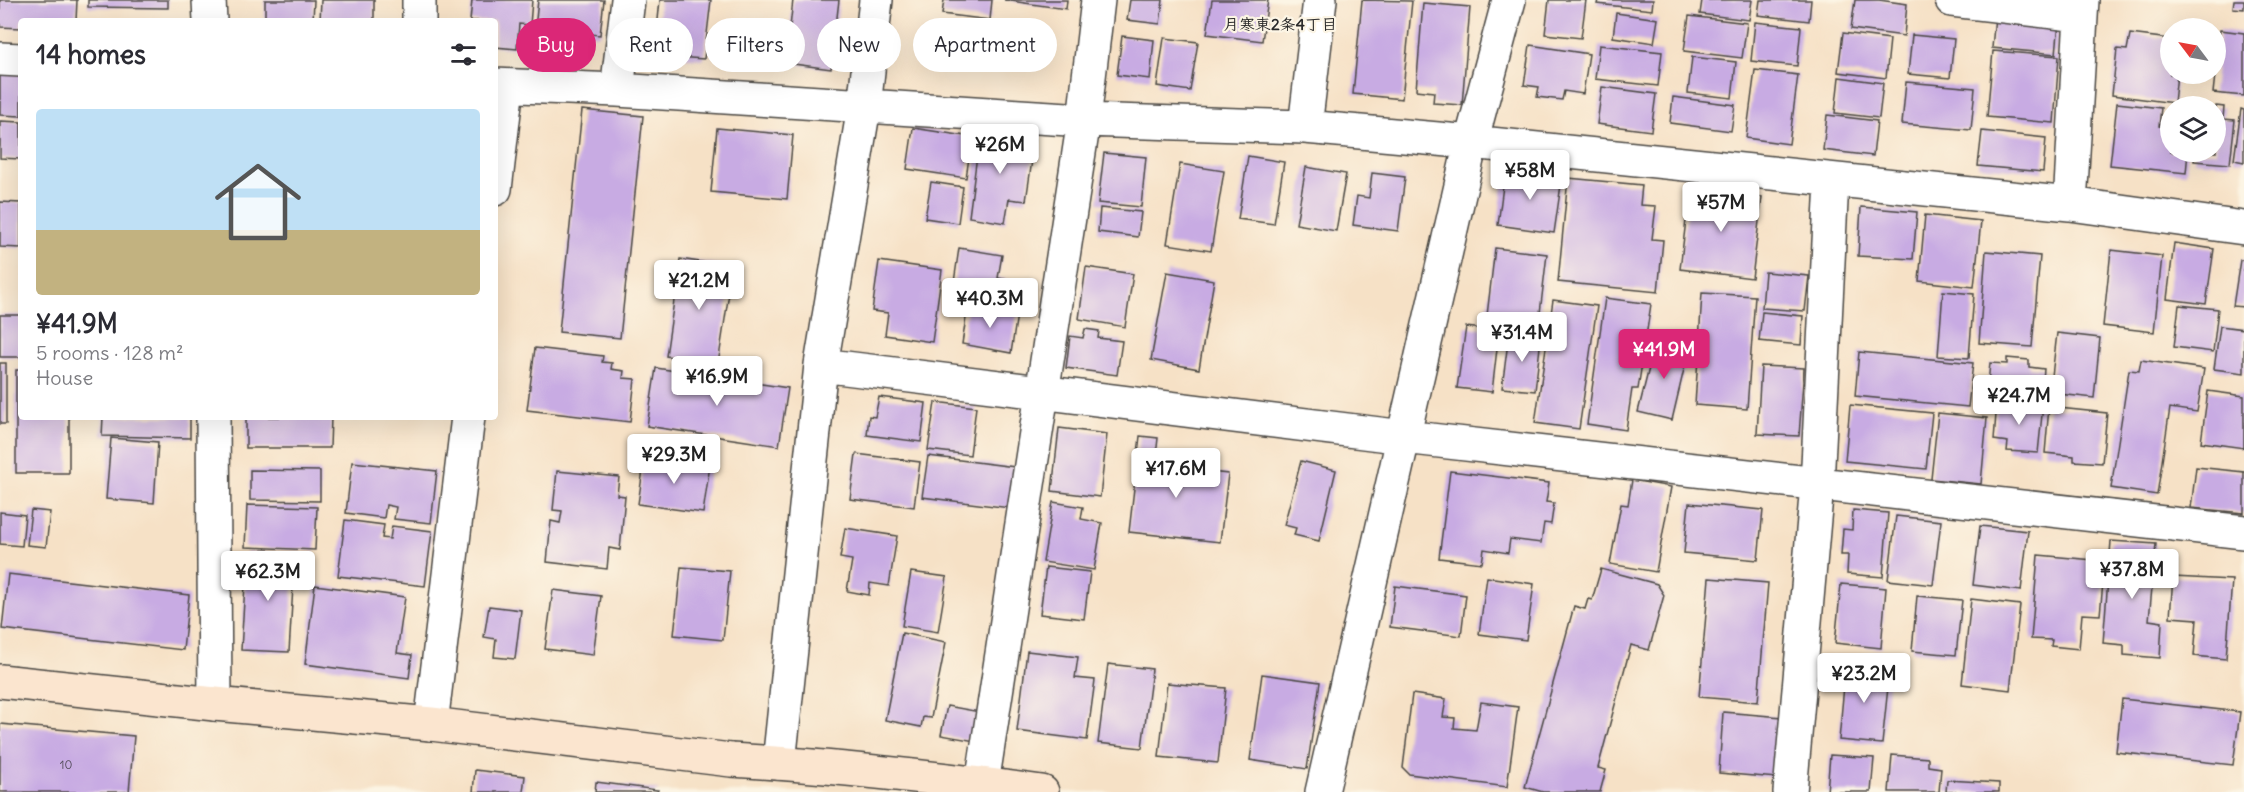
<!DOCTYPE html>
<meta charset="utf-8">
<style>
:root{--surface:#fff;--page:#f7f7f7;--text:#2b2b33;--muted:#7c7c81;--line:#e1e1e2;--accent:#db2777}
body{margin:0;font-family:Delius,"Klee One",sans-serif;background:var(--page);color:var(--text);height:100vh;display:flex;flex-direction:column;font-size:22px;white-space:nowrap}
*{box-sizing:border-box;margin:0}
p{font-size:20px;color:var(--muted)}
.icon{flex:none;width:33px;height:33px;fill:none;stroke:currentColor;stroke-width:2;stroke-linecap:round;stroke-linejoin:round}
.map{position:relative;flex:1;overflow:hidden}
.side{position:absolute;left:18px;top:18px;width:480px;height:402px;display:flex;flex-direction:column;background:var(--surface);border-radius:6px;box-shadow:0 6px 24px #0002}
.side>*{flex:none}
.top-card{position:absolute;left:516px;top:18px;width:570px;height:54px;display:flex;gap:12px}
.needle{width:39px;rotate:302deg}
.controls{position:absolute;left:2160px;top:18px;display:grid;gap:12px}
.controls a{display:grid;place-items:center;width:66px;height:66px;border-radius:50%;background:var(--surface);box-shadow:0 6px 24px #0002;font-size:30px}
.price{position:absolute;translate:-50% -51px;padding:0 14px;border-radius:6px;background:#fff;color:#222;font-size:20px;line-height:39px;filter:drop-shadow(0 2px 3px #0008)}
.price::after{content:'';position:absolute;left:50%;top:36px;width:18px;height:14px;margin-left:-9px;background:inherit;clip-path:polygon(0 0,100% 0,50% 100%)}
.price.selected{background:var(--accent);color:#fff}
ul{padding:0;list-style:none}
li{display:grid;align-content:center;gap:12px;height:318px;padding:0 18px}
li+li{border-top:2px solid var(--line)}
li span{display:grid;place-items:center;height:186px;border-radius:6px;color:#555}
li>.icon{margin-inline-start:auto}
span .icon{width:108px;height:108px;fill:#fffc;stroke-width:1}
li b{font-size:26px}
h2{display:flex;justify-content:space-between;align-items:center;height:72px;padding:0 18px;font-size:26px}
.pill{padding:0 21px;border-radius:27px;background:var(--surface);box-shadow:0 6px 24px #0002;font-size:21px;line-height:54px}
.pill.selected{background:var(--accent);color:#fff}
.map>svg:first-child{display:block}
.building{fill:#c8abe3}
.lines{fill:none;stroke-linecap:round;stroke-linejoin:round}
.street-casing{stroke:#494642;stroke-width:36}
.secondary-casing{stroke:#494642;stroke-width:36}
.street{stroke:#fff;stroke-width:33}
.secondary{stroke:#fbe5cf;stroke-width:33}
.labels{text-anchor:middle;dominant-baseline:central;stroke-width:4.5;stroke-linejoin:round;paint-order:stroke}
.number-label{font-size:12px;fill:#524b59}
.neighbourhood-label{font-size:16px;font-weight:bold;fill:#2b2b2b;stroke:#fcf5e5}
</style>
<div class="map">
<svg width="2244" height="792" viewBox="0 0 2244 792">
<rect width="100%" height="100%" fill="#fcf5e5"/>
<filter id="ink" filterUnits="userSpaceOnUse"><feTurbulence type="fractalNoise" baseFrequency=".0167" numOctaves="2"/><feDisplacementMap in="SourceGraphic" scale="12" xChannelSelector="R" yChannelSelector="G"/><feConvolveMatrix kernelMatrix="1 2 1 2 8 2 1 2 1" color-interpolation-filters="sRGB"/></filter>
<filter id="wash" filterUnits="userSpaceOnUse"><feTurbulence type="fractalNoise" baseFrequency=".008" numOctaves="4" result="noise"/><feDisplacementMap in="SourceGraphic" scale="24" xChannelSelector="R" yChannelSelector="G"/><feGaussianBlur stdDeviation="1.35" result="paint"/><feColorMatrix in="noise" values="0 0 0 0 0 0 0 0 0 0 0 0 0 0 0 0 0 1.4 0 .05"/><feComposite in="paint" operator="in"/></filter>
<g filter="url(#wash)">
<rect width="100%" height="100%" fill="#f6e1c6"/>
<g id="blocks">
<!-- building -->
<path class="building" d="M0,0H77L76,21H21V28L0,27Z
M88,0H168V8L88,7Z
M265,0H314L313,21H265Z
M321,0H374V21H320Z
M472,0H532L530,25L519,24L517,49L495,47V21H470Z
M538,0H604L600,35L535,29Z
M660,0H711L704,59L676,57L677,52L655,49Z
M793,0H839L831,69L786,63Z
M944,0H992L990,20L942,14Z
M1004,0H1067L1066,9Z
M1130,0H1163L1160,24L1127,20Z
M1212,0H1268L1262,41L1207,34Z
M1362,0L1412,1L1402,99L1353,94Z
M1549,0H1586L1581,38L1545,34Z
M1598,0H1653L1652,10L1597,4Z
M1702,0H1752L1749,20L1700,14Z
M1760,0H1811L1809,21L1758,15Z
M1855,0H1879L1907,4L1904,36L1851,29Z
M2234,0H2244V9L2233,8Z
M1423,3L1470,7L1462,105L1433,103L1434,92L1416,90Z
M1616,13L1658,19L1654,43L1613,37Z
M1689,16L1747,23L1742,58L1684,51Z
M1995,16L2059,22L2056,54L1992,48Z
M996,22L1032,26L1027,70L990,66Z
M1755,22L1801,27L1797,66L1751,61Z
M2220,30L2244,33V96L2213,93Z
M1843,33L1890,39L1886,78L1838,72Z
M2130,34L2170,39V74H2177L2174,103L2112,95L2117,49L2127,50Z
M1912,35L1954,39L1950,78L1908,74Z
M1122,36L1154,40L1150,79L1117,75Z
M1164,38L1198,42L1190,91L1157,86Z
M1530,45L1589,54L1583,94L1564,91L1562,100L1537,97L1539,87L1524,85Z
M1599,45L1662,52L1658,86L1595,79Z
M1993,51L2059,56L2054,123L1987,117Z
M1692,57L1736,62L1732,98L1688,93Z
M1755,70L1798,75L1789,144L1746,138Z
M0,72L21,74V116L0,115Z
M1839,77L1883,83L1879,118L1835,113Z
M1906,82L1975,88L1971,130L1902,124Z
M1602,87L1656,94L1651,131L1597,124Z
M1673,97L1735,105L1731,131L1670,123Z
M2117,103L2161,108L2159,126L2170,127V152H2188L2186,173L2110,165Z
M2216,106L2224,107L2223,119L2235,120L2230,164L2194,161L2195,152H2216Z
M2241,109L2244,110V162L2234,160Z
M582,110L643,116L620,338L559,332Z
M1827,115L1877,121L1873,156L1823,150Z
M0,121L21,122V159L0,158Z
M717,128L793,135L787,199L711,192Z
M913,128L972,137L966,178L907,169Z
M1982,131L2046,138L2043,172L1978,166Z
M980,132L1035,140L1026,201L1009,199L1005,223L969,217Z
M1104,153L1146,157L1141,207L1098,203Z
M1248,156L1284,162L1274,224L1238,219Z
M1180,164L1224,171L1211,251L1167,244Z
M1306,167L1346,174L1336,231L1296,224Z
M1505,170L1562,178L1554,233L1498,225Z
M1372,173L1405,177L1398,231L1353,225L1357,196L1369,198Z
M1568,178L1642,185L1640,205L1656,206L1652,239L1663,240L1658,292L1558,282Z
M931,182L963,187L958,223L925,218Z
M1690,188L1762,197L1752,278L1680,269Z
M0,202L21,203V248L0,247Z
M1861,207L1917,212L1913,259L1858,256Z
M1100,208L1141,212L1138,237L1098,232Z
M1925,215L1981,221L1974,287L1919,281Z
M2174,243L2214,249L2206,304L2167,299Z
M959,248L1002,255L998,278L1009,280L1005,303L952,296Z
M1495,248L1547,254L1538,330L1486,324Z
M2111,250L2162,256L2154,332L2103,326Z
M1986,251L2040,256L2032,347L1979,343Z
M680,259L733,267L718,364L666,356Z
M2240,260H2244V307L2233,306Z
M879,261L942,270L932,342L885,335L888,313L872,311Z
M1086,267L1133,274L1125,327L1079,319Z
M1167,272L1214,280L1199,369L1151,360Z
M1765,272L1809,276L1805,311L1762,308Z
M1943,291L1974,294L1969,358L1938,356Z
M1702,293L1755,296L1747,409L1695,405Z
M1605,298L1651,304L1638,389H1632L1626,430L1587,424Z
M1553,300L1597,306L1579,429L1535,423Z
M968,305L1017,314L1011,353L962,344Z
M2179,305L2218,309L2213,352L2174,347Z
M1762,312L1803,316L1801,345L1759,341Z
M0,315H21V357H0Z
M2220,326L2244,329V373L2214,369Z
M1466,327L1499,331L1492,392L1457,388Z
M1085,329L1099,331L1098,338L1122,341L1117,375L1066,368L1070,336L1083,338Z
M2057,333L2100,338L2094,398L2050,393Z
M1509,334L1541,338L1535,391L1502,388Z
M1656,340L1689,348L1672,420L1638,412Z
M535,348L603,356L602,362L612,363L611,369L624,371L623,378L635,379L630,422L527,410Z
M1859,352L1973,363L1968,407L1855,396Z
M2007,358L2029,360V367L2044,369L2041,400L1987,395L1990,363L2007,364Z
M2141,360L2204,369L2197,412L2170,408L2157,495L2111,488L2129,370L2139,371Z
M0,363H6V424H0Z
M1761,366L1804,368L1799,436L1757,434Z
M656,368L788,388L779,446L647,426Z
M16,370H21V417H69V473H16Z
M2208,391L2244,396V448L2201,442Z
M879,397L926,403L921,442L867,435L869,416L875,417Z
M1997,401L2043,405L2038,453L2007,451L2008,442L1994,440Z
M935,402L976,407L970,455L928,450Z
M1850,405L1932,413L1926,469L1845,461Z
M2049,407L2107,413L2102,463L2074,461V456L2045,453Z
M1938,413L1987,418L1981,484L1931,479Z
M103,417H190V438L102,436Z
M246,417H331L330,448H246Z
M1059,428L1107,434L1100,497L1052,491Z
M1140,436L1158,438L1155,466L1228,474L1220,542L1129,532Z
M111,438L158,442L154,503L106,499Z
M856,454L920,462L914,507L850,499Z
M645,456L710,465L703,513L638,504Z
M928,456L1015,467L1010,508L922,497Z
M1301,461L1336,470L1319,541L1294,535L1296,528L1284,525Z
M352,462L437,471L431,523L394,519L396,507L386,505L384,518L346,513Z
M2196,467L2244,472V513L2191,508Z
M250,470L320,471V501L250,500Z
M557,471L619,477L617,495L625,496L620,550L609,548L607,569L547,562L551,521L560,523L562,511L553,510Z
M1450,471L1549,483L1546,502L1554,503L1551,524L1544,523L1541,543L1510,539L1508,553L1484,549L1482,563L1439,558Z
M1632,480L1671,487L1656,572L1610,564L1621,504L1628,505Z
M1053,502L1083,507L1081,519L1102,523L1094,570L1043,562Z
M1689,503L1763,510L1758,560L1684,553Z
M247,505L317,507L315,550L245,547Z
M31,510L50,512L46,547L27,545Z
M1853,510L1888,513L1883,577L1847,574L1848,555H1841L1843,529L1852,530Z
M0,512L25,515L22,546L0,544Z
M1896,516L1941,521L1933,585L1888,580Z
M345,520L384,525L382,538L390,539L392,526L432,531L425,586L338,576Z
M1980,526L2028,531L2021,591L1973,585Z
M845,528L897,536L889,586L870,583L869,595L847,591L852,560L840,558Z
M2111,541L2156,544L2149,620L2162,622L2160,658L2124,655V645L2103,643Z
M247,552L295,554L289,652L241,650Z
M2038,555L2105,561L2100,615L2082,614L2079,649L2051,646L2052,640L2031,639Z
M681,567L730,571L723,640L674,635Z
M1046,567L1090,572L1084,619L1040,614Z
M1601,569L1657,584L1664,595L1649,650L1631,645L1598,768L1606,770L1600,792H1543L1525,787L1574,606L1585,609L1588,599L1592,600Z
M911,572L947,577L938,632L902,626Z
M8,574L189,595L183,650L2,629Z
M1487,577L1534,584L1526,640L1479,634Z
M2173,577L2232,580L2226,659L2194,656L2197,619L2170,617Z
M1709,578L1768,583L1758,702L1699,697Z
M1841,584L1886,588L1881,648L1835,643Z
M315,585L405,597L397,653L412,655L409,678L305,664Z
M1395,586L1466,595L1461,636L1390,627Z
M553,590L601,596L593,655L545,649Z
M1917,596L1962,600L1956,655L1912,651Z
M1971,599L2020,605L2010,690L1962,684Z
M489,606L521,610L515,659L494,657L496,639L484,637Z
M902,633L946,642L931,718L923,717L921,727L885,720Z
M1027,651L1078,657L1075,678L1095,680L1087,740L1017,731Z
M1108,664L1152,669L1142,748L1098,743Z
M1846,664L1890,668L1882,744L1839,740Z
M1262,674L1320,682L1307,769L1250,760Z
M1167,683L1226,688L1218,763L1159,757Z
M1412,694L1446,699L1443,717L1455,718L1454,728L1476,730L1481,702L1518,707L1507,787L1409,774L1403,768Z
M2122,699L2240,712L2233,765L2116,752Z
M947,706L980,712L975,741L941,735Z
M1723,712L1782,717L1777,778L1719,773Z
M0,724L134,736L129,792H0Z
M1830,755L1874,758L1871,792H1827Z
M1892,755L1928,758V766L1941,768L1939,792H1889Z
M475,770L525,776L523,792H473Z
M1947,780L1999,783V792H1946Z
M596,782L658,790L657,792H595Z"/>
</g>
</g>
<g filter="url(#ink)">
<use href="#blocks" fill-opacity="0" stroke="#494642" stroke-width="1.5"/>
<g class="lines">
<defs>
<path id="street" d="M209,0L210,21
M419,0V21
M1952,0L2080,15
M0,59L21,60
M495,85L617,90L1084,120L1305,127L1471,142L2070,204L2244,228
M617,90L628,0
M1305,127L1320,0
M495,189L507,86
M2070,204L2082,0
M821,365L1404,437L2244,532
M213,417L215,704
M431,724L468,417
M779,763L821,365L864,107L876,0
M982,784L1084,120L1098,0
M1322,792L1471,142L1509,0
M1790,792L1817,485L1832,181"/>
<path id="secondary" d="M0,681L215,704L431,724L731,760C835,766 939,778 1042,792"/>
</defs>
<!-- street casing -->
<use href="#street" class="street-casing"/>
<!-- secondary casing -->
<use href="#secondary" class="secondary-casing"/>
<!-- street -->
<use href="#street" class="street"/>
<!-- secondary -->
<use href="#secondary" class="secondary"/>
</g>
</g>
<g class="labels">
<!-- number labels -->
<g class="number-label">
<text x="66" y="764">10</text>
</g>
<!-- neighbourhood labels -->
<g class="neighbourhood-label">
<text x="1280" y="24">月寒東2条4丁目</text>
</g>
</g>
</svg>
<div class="controls">
<a><svg class="needle" viewBox="-14 -14 28 28"><path d="M0-13l5 13h-10z" fill="#e53935"/><path d="M0 13l5-13h-10z" fill="#7c7c81"/></svg></a>
<a><svg class="icon" aria-label="layers" viewBox="0 0 24 24"><path d="M12 4l9 5-9 5-9-5zM3 14l9 5 9-5"/></svg></a>
</div>
<b class="price" style="left:1000px;top:175px">¥26M</b>
<b class="price" style="left:1530px;top:201px">¥58M</b>
<b class="price" style="left:1721px;top:233px">¥57M</b>
<b class="price" style="left:699px;top:311px">¥21.2M</b>
<b class="price" style="left:990px;top:329px">¥40.3M</b>
<b class="price" style="left:1522px;top:363px">¥31.4M</b>
<b class="price selected" style="left:1664px;top:380px">¥41.9M</b>
<b class="price" style="left:717px;top:407px">¥16.9M</b>
<b class="price" style="left:2019px;top:426px">¥24.7M</b>
<b class="price" style="left:674px;top:485px">¥29.3M</b>
<b class="price" style="left:1176px;top:499px">¥17.6M</b>
<b class="price" style="left:2132px;top:600px">¥37.8M</b>
<b class="price" style="left:268px;top:602px">¥62.3M</b>
<b class="price" style="left:1864px;top:704px">¥23.2M</b>
<div class="top-card">
<a class="pill selected">Buy</a>
<a class="pill">Rent</a>
<a class="pill">Filters</a>
<a class="pill">New</a>
<a class="pill">Apartment</a>
</div>
<section class="side">
<h2>14 homes<svg class="icon" aria-label="filters" viewBox="0 0 24 24"><path d="M4 7h16M4 17h16"/><circle cx="9" cy="7" r="2"/><circle cx="15" cy="17" r="2"/></svg></h2>
<ul>
<li><span style="background:linear-gradient(#bfe0f5 65%,#c2b280 0)"><svg class="icon" aria-label="home" viewBox="0 0 24 24"><path d="M3 11l9-7 9 7M6 9v11h12V9"/></svg></span><div><b>¥41.9M</b><p>5 rooms · 128 m²</p><p>House</p></div></li>
</ul>
</section>
</div>
